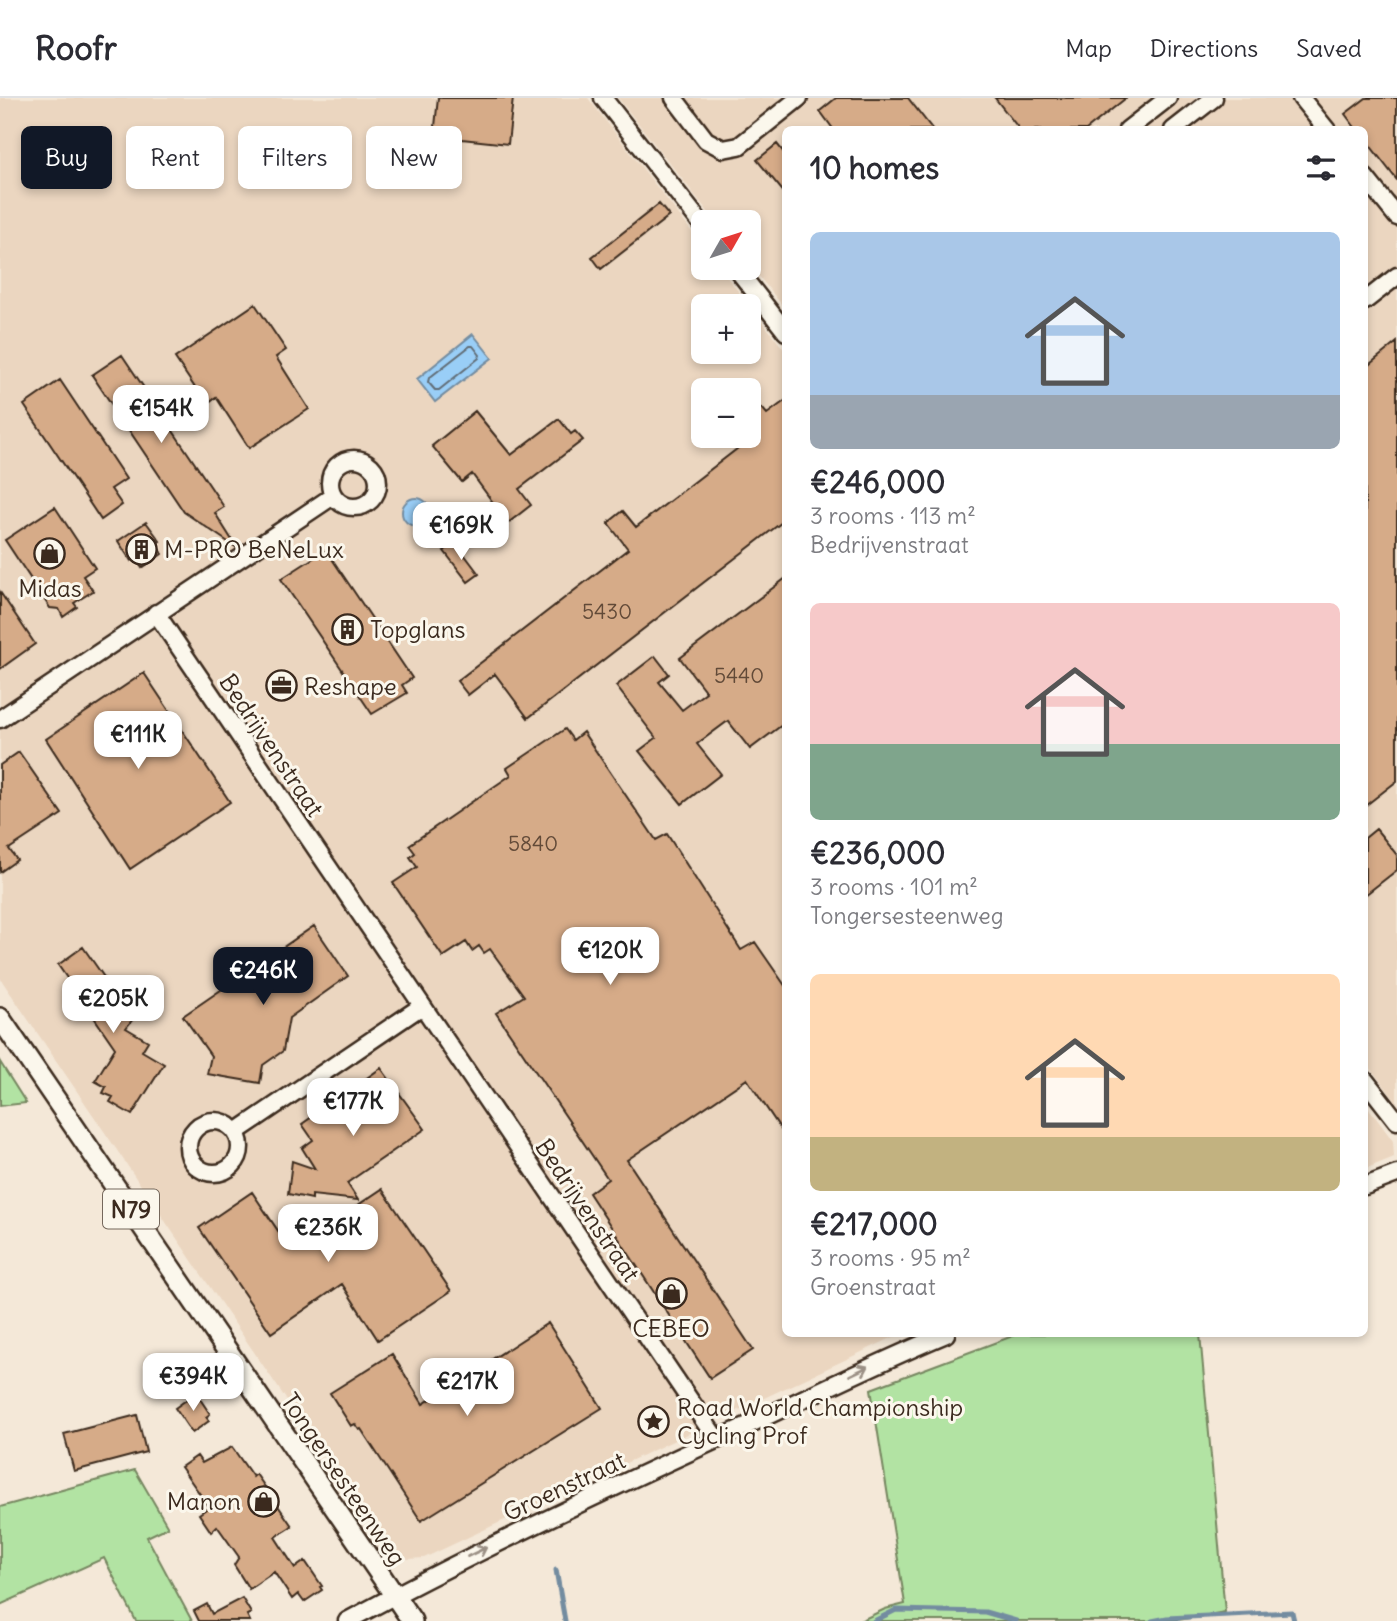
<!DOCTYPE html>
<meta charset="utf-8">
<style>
:root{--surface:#fff;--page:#f2f2f3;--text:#2b2b33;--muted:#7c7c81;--line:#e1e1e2;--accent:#111827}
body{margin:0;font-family:Delius,sans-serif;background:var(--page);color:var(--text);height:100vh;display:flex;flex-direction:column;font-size:26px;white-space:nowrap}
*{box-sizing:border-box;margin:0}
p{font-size:23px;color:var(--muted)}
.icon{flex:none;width:38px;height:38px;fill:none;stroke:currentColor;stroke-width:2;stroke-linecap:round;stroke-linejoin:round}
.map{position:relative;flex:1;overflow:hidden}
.details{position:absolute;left:782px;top:28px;width:586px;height:1211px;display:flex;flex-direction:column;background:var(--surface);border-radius:10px;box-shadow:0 4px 10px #0003}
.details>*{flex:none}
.top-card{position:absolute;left:21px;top:28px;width:656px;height:63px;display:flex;gap:14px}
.needle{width:46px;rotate:51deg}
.fabs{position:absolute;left:691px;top:112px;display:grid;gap:14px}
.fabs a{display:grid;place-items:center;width:70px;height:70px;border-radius:10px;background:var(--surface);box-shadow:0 4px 10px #0003;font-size:35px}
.price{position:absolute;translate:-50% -60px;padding:0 16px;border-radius:14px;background:#fff;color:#222;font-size:23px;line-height:46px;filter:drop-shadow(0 2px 4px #0008)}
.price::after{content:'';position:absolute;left:50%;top:42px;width:21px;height:16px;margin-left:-10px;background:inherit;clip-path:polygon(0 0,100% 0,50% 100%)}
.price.active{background:var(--accent);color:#fff}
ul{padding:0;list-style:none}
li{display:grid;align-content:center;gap:14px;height:371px;padding:0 28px}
li span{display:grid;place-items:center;height:217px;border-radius:10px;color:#555}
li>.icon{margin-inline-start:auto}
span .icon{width:126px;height:126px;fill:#fffc;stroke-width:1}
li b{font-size:30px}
h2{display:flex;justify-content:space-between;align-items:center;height:84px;padding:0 28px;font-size:30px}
.chip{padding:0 24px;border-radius:10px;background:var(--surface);box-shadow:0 4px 10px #0003;font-size:24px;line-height:63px}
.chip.active{background:var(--accent);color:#fff}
header{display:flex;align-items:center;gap:42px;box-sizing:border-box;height:98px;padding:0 35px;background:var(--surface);border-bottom:2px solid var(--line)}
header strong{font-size:33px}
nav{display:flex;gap:38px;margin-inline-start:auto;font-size:24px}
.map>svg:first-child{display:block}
.built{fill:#ebd6c0;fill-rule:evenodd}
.green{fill:#b2e3a3;stroke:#768660;stroke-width:2}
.water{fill:#99cef7;stroke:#738ca0;stroke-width:2}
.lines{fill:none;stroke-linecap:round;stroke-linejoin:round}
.shore{stroke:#616c75;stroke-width:2}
.stream{stroke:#738ca0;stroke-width:5}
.building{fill:#d6ab88;stroke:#3b2a1e;stroke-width:2}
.minor-casing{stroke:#3b2a1e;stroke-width:21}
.major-casing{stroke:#3b2a1e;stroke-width:24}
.minor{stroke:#fbf7ec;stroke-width:16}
.major{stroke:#fbf7ec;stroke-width:19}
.oneway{stroke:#9b9085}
.labels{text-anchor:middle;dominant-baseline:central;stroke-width:6;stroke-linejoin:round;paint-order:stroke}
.number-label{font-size:21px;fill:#624a38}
.shield{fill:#fbf7ec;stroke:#75685c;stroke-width:2}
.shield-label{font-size:23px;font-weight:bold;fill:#3b2a1e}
.poi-label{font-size:24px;fill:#3b2a1e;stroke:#fbf7ec;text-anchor:start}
.street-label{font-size:24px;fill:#3b2a1e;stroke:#fbf7ec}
</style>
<header>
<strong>Roofr</strong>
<nav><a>Map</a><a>Directions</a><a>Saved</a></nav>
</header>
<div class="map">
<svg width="1397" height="1523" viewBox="0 0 1397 1523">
<rect width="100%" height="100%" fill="#f4e8d8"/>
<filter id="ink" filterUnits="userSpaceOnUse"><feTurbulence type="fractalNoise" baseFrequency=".0143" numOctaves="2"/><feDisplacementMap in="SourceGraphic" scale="14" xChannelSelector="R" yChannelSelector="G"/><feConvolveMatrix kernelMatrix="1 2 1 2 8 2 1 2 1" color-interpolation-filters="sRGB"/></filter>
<g filter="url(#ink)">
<!-- built -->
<path class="built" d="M0,0H588L703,148L704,170H720L786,254V1236H900L424,1460L408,1461L394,1449L360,1410L0,880ZM704,208H749V254H704ZM704,292H749V338H704Z
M618,0H1397V167L1365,193V32H786V212L749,166V124H716Z
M1397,190V1005L1365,963V215Z
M1365,1005L1393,1043L1394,1059L1365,1071Z"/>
<!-- green -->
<path class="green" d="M0,964L26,1005L0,1008Z
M1018,1236H1200L1225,1514L1173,1523H860L885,1511L905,1506L871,1291Z
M135,1372L168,1429L147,1439L192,1523H136L104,1460L0,1507V1409Z"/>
<!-- water -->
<path class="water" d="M473,236L492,260L435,304L417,281Z
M402 414a14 14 0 1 1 28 0a14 14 0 1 1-28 0Z"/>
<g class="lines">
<!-- shore -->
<path class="shore" d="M470,248H473L480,257L479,260L439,292H435L428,284L429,280Z"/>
<!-- stream -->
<path class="stream" d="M556,1472L565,1523
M874,1523L896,1512L985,1514L1016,1523
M1152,1523L1167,1520L1292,1514L1294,1523"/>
</g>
<!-- building -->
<path class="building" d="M438,0H513L508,46L434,38Z
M836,0H908L933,32H834L820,13Z
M995,0H1126L1086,32H1020Z
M1366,0H1397V82L1365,41V32H1357L1345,16Z
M777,46L786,57V97L757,62Z
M659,106L669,118L601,171L592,159Z
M255,206L286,252L276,259L309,311L249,350L216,299L206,306L175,260Z
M1397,244V683L1365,708V270Z
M122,257L224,409L215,415L237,450L184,414L92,277Z
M60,282L126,381L111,391L122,407L101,422L24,307Z
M786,302V421L528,620L495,576L468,597L457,583L628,451L608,425L623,413L636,429L742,347L736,338H749V320L762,310L767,316Z
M475,313L511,357L559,321L571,336L575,333L583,342L519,391L531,407L508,425L472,376L462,384L432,348Z
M55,409L95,470L83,478L93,493L74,505L77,509L63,519L59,511L50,510L5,442Z
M146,424L160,443L156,446L162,456L142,470L135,459L131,463L118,443Z
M455,444L479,476L468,484L444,453Z
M326,452L412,580L402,587L407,595L372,616L281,481Z
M786,480V624L750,651L728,623L697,646L721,676L682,706L639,653L656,640L616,588L655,558L669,576L659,584L682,612L706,594L680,560Z
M0,494L35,546L0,571Z
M144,575L230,704L130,771L46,641Z
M565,631L573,642L583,634L656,742L667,736L741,852L755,844L786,889V1039L747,981L627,1062L753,1252L710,1280L589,1095L608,1081L496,915L524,898L490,851L484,855L479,848L472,853L466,844L443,859L393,785L417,769L410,759L415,755L409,747L511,677L507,670Z
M19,654L62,716L9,751L17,762L0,774V667Z
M1376,731L1397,757V772L1365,797V740Z
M314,828L348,878L289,920L283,953L263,967L260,985L207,976L211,958L183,918Z
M83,849L133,921L126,930L148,943L142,953L164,966L132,1017L110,1004L113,999L103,995L106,989L95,983L115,950L58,867Z
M381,970L425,1031L347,1085L358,1102L312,1097V1101L288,1096L292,1063L315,1071L302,1050L313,1042L302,1026Z
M382,1091L451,1193L378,1242L342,1186L271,1235L199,1130L252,1094L291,1152Z
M548,1225L602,1310L421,1423L361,1331L359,1332L355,1326L351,1328L330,1295L392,1256L423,1306Z
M196,1295L210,1316L206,1319L209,1323L192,1335L175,1310Z
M137,1317L146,1354L74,1373L64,1336Z
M232,1349L253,1379L256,1376L292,1428L275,1439L295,1470L305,1463L322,1488L320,1489L322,1492L304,1504L298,1496L292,1501L274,1474L249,1491L234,1467L239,1459L217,1428L211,1434L199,1416L209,1409L181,1369L197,1358L202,1365Z
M242,1500L251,1515L247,1517L250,1523H199L194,1513L207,1506L212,1516Z"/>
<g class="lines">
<defs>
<path id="minor" d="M603,0L704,129
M674,0L706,42L723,51L739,48L799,0
M1301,0L1327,32
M1127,32L1168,0
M1173,32L1214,0
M1365,79L1397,119
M736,170L786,234
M1365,203L1397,178
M330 385a24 24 0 1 1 48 0a24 24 0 1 1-48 0Z
M156,515L717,1342
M0,621L333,398
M1365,982L1397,1023
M188 1049a26 26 0 1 1 52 0a26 26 0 1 1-52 0Z
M236,1034L422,908
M1365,1088L1397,1076
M347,1523C467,1458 590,1400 714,1343C791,1307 867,1269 946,1236"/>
<path id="major" d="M0,920L412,1523"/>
</defs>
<!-- minor casing -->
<use href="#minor" class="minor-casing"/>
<!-- major casing -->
<use href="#major" class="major-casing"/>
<!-- minor -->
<use href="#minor" class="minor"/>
<!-- major -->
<use href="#major" class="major"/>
</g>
<!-- one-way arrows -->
<defs><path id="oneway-shaft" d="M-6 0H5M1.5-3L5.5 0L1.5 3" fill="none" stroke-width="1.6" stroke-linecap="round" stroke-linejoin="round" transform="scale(1.75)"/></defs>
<g class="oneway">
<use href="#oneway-shaft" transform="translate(859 1273) rotate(-25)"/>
<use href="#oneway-shaft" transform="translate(477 1454) rotate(-26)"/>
</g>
</g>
<!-- icons -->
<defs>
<symbol id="building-ring" viewBox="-11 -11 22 22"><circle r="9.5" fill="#fbf7ec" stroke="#3b2a1e" stroke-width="1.5"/><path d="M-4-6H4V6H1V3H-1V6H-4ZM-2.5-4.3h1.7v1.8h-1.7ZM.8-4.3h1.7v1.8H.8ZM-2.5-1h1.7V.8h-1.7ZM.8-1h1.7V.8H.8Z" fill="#3b2a1e"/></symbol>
<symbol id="shop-ring" viewBox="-11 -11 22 22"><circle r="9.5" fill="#fbf7ec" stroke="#3b2a1e" stroke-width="1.5"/><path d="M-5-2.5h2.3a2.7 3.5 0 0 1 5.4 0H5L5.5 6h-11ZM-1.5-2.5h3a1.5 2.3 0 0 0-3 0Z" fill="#3b2a1e"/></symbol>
<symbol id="office-ring" viewBox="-11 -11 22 22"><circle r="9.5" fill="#fbf7ec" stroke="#3b2a1e" stroke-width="1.5"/><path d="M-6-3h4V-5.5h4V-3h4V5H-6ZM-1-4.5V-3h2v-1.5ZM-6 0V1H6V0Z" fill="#3b2a1e"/></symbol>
<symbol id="sight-ring" viewBox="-11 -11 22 22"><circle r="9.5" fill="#fbf7ec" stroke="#3b2a1e" stroke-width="1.5"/><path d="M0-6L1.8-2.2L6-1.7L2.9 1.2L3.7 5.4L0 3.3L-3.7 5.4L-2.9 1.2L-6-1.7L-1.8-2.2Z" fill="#3b2a1e"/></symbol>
</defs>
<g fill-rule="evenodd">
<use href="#building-ring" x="124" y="434" width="35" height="35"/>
<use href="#shop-ring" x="32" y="438" width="35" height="35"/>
<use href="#building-ring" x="330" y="514" width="35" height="35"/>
<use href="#office-ring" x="264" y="570" width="35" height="35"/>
<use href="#shop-ring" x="654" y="1178" width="35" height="35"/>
<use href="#sight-ring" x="636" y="1306" width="35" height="35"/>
<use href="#shop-ring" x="246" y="1386" width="35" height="35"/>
</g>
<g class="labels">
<!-- number labels -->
<g class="number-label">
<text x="607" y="513">5430</text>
<text x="739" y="577">5440</text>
<text x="533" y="745">5840</text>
</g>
<!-- shield labels -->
<rect class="shield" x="103" y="1091.5" width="56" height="39" rx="5"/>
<g class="shield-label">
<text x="131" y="1111">N79</text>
</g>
<!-- poi labels -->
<g class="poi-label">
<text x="164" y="451">M-PRO BeNeLux</text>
<text x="50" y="490" text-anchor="middle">Midas</text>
<text x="370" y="531">Topglans</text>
<text x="304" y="588">Reshape</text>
<text x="671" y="1230" text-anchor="middle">CEBEO</text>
<text x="677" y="1309">Road World Championship<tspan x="677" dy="28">Cycling Prof</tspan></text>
<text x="241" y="1403" text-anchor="end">Manon</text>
</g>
<!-- street labels -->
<g class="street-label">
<text transform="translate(272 647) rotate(56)">Bedrijvenstraat</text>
<text transform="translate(588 1112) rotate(56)">Bedrijvenstraat</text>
<text transform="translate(344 1381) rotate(56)">Tongersesteenweg</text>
<text transform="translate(564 1388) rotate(-25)">Groenstraat</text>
</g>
</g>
</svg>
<div class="fabs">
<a><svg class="needle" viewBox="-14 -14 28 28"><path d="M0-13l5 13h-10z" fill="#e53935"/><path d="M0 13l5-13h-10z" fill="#7c7c81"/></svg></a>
<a>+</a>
<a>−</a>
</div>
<b class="price" style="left:161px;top:347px">€154K</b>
<b class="price" style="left:461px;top:464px">€169K</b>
<b class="price" style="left:138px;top:673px">€111K</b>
<b class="price" style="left:610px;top:889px">€120K</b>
<b class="price active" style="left:263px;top:909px">€246K</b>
<b class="price" style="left:113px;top:937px">€205K</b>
<b class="price" style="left:353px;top:1040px">€177K</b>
<b class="price" style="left:328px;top:1166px">€236K</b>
<b class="price" style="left:193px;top:1315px">€394K</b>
<b class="price" style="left:467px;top:1320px">€217K</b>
<div class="top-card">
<a class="chip active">Buy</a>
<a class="chip">Rent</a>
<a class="chip">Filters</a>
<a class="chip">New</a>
</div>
<section class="details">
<h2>10 homes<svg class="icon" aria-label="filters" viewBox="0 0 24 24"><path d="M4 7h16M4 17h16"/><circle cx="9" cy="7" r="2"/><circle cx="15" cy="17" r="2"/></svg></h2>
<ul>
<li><span style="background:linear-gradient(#a9c7e8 75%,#9aa5b1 0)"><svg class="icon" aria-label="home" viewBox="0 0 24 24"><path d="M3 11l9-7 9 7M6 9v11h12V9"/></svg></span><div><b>€246,000</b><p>3 rooms · 113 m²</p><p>Bedrijvenstraat</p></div></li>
<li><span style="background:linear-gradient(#f6c9c9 65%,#7fa58c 0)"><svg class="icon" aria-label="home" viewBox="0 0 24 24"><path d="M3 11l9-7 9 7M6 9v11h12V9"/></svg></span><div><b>€236,000</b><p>3 rooms · 101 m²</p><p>Tongersesteenweg</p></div></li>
<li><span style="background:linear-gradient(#ffd9b3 75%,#c2b280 0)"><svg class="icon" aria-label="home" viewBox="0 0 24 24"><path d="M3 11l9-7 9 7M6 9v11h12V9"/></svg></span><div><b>€217,000</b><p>3 rooms · 95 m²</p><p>Groenstraat</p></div></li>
</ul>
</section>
</div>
